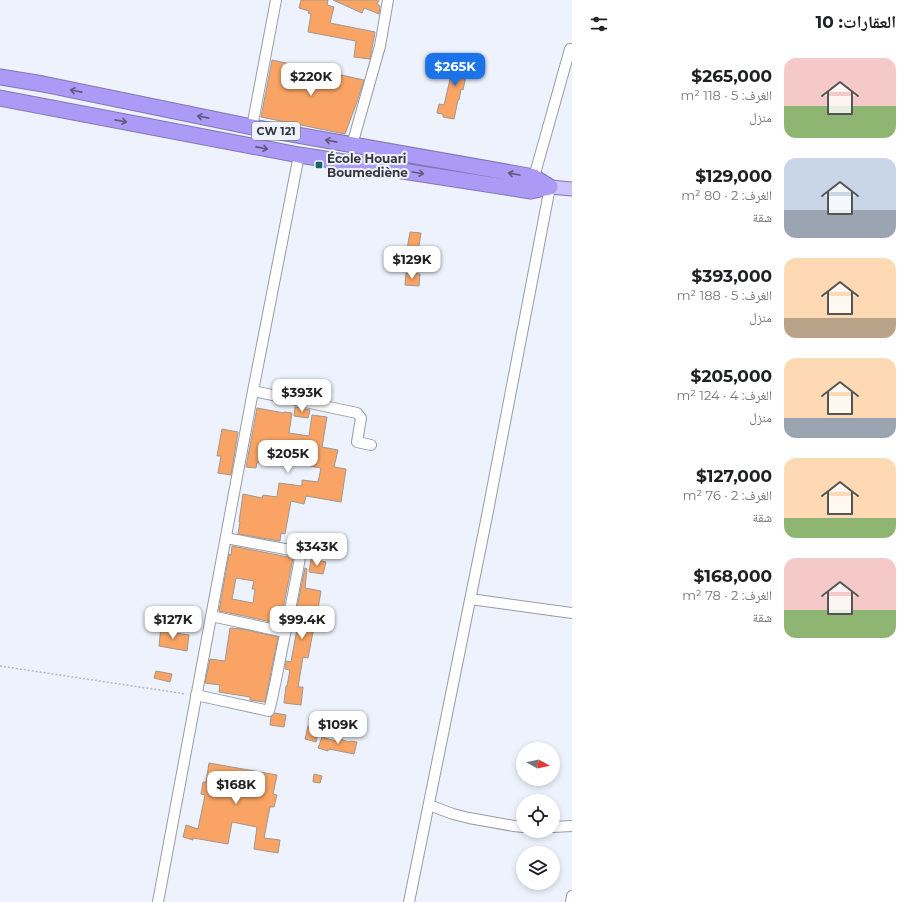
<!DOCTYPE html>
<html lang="ar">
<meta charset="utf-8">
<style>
:root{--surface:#fff;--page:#f2f2f2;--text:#202124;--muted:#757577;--accent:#1a73e8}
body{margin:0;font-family:Montserrat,"Noto Naskh Arabic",sans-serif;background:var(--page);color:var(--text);direction:rtl;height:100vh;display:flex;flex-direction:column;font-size:15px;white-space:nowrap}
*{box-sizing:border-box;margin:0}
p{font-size:13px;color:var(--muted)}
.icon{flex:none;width:22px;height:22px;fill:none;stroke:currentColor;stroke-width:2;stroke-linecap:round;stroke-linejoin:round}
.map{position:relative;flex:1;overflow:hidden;direction:ltr}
.sheet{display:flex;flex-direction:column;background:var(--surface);width:340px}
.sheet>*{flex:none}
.needle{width:26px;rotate:98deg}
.tools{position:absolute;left:516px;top:742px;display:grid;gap:8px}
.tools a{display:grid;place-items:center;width:44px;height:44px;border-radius:50%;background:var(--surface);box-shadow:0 2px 6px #0003;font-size:20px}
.price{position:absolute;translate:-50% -34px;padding:0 9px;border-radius:8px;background:#fff;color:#222;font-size:13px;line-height:26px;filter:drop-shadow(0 1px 2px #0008)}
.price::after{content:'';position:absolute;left:50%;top:24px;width:12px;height:9px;margin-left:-6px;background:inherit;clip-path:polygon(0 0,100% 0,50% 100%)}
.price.active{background:var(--accent);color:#fff}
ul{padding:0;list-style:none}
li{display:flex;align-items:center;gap:12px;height:100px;padding:0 16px}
li span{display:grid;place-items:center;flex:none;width:112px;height:80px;border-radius:12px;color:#555}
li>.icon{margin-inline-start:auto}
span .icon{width:48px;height:48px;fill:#fffc;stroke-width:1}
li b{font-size:17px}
h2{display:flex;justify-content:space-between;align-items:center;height:48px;padding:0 16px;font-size:17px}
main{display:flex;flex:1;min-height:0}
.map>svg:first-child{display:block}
.building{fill:#f9a464;stroke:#a09790;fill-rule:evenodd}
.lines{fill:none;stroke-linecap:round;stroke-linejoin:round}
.minor-casing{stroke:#989ca6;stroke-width:12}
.major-casing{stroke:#8278b5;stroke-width:15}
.highway-casing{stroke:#8278b5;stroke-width:17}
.path{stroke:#b5b9c1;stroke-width:1.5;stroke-dasharray:2 2;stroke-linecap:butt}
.minor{stroke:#fff;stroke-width:10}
.major{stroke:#cdc3fa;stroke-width:13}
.highway{stroke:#ab9bf6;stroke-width:15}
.oneway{stroke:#5f5a7d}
.poi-dot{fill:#186769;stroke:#edf2fc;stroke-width:1.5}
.labels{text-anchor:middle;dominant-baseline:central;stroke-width:4;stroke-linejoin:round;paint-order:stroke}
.shield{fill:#edf2fc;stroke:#6d6f76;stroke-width:1}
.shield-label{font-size:11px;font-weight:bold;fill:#36373c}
.poi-label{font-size:12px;font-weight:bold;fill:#36373c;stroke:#edf2fc;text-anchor:start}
</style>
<main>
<section class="sheet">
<h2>العقارات: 10<svg class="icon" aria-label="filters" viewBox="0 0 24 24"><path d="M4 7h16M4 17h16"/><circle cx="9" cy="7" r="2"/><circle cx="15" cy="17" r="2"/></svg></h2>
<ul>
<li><span style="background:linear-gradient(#f6c9c9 60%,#8fb573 0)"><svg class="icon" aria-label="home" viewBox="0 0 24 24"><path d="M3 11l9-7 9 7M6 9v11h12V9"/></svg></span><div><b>$265,000</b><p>الغرف: 5 · 118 m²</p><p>منزل</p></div></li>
<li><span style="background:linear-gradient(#c9d6e8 65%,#9aa5b1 0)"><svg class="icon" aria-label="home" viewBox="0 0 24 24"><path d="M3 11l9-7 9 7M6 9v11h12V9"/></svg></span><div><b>$129,000</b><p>الغرف: 2 · 80 m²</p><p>شقة</p></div></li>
<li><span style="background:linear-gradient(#ffd9b3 75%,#b9a48a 0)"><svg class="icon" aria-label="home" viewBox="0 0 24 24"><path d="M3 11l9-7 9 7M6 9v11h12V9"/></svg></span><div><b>$393,000</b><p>الغرف: 5 · 188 m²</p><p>منزل</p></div></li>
<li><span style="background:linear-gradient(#ffd9b3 75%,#9aa5b1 0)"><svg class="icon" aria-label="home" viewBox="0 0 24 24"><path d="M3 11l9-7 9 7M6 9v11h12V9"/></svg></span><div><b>$205,000</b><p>الغرف: 4 · 124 m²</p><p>منزل</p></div></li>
<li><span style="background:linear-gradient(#ffd9b3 75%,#8fb573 0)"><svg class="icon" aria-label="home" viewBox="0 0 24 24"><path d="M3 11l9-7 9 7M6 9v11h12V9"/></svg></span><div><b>$127,000</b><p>الغرف: 2 · 76 m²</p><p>شقة</p></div></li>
<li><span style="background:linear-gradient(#f6c9c9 65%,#8fb573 0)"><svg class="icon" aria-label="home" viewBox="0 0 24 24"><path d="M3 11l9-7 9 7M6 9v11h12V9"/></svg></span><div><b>$168,000</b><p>الغرف: 2 · 78 m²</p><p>شقة</p></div></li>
</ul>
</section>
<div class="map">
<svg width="572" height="902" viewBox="0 0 572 902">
<rect width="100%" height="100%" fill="#edf2fc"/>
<!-- building -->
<path class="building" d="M301,0H328L327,5L334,7L330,23L375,32L370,59L354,57L356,41L308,32L311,14L308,13L309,11L299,8Z
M333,0H379L377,4L380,6L379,14L364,8L362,13Z
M456,54L470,57L463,90L461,89L459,100H458L454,119L443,117V114L437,113L439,104L444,105Z
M272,60L364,80L357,102L345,134L261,117Z
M410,232L421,233L417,258L408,256V249H407Z
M406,273L420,274L419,286L405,285Z
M295,407L310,410L308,418L294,416Z
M257,408L284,413V412L292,413L289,433L309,436L312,415L327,417L322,447L338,450L334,467L346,469L341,502L306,496L304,504L291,501L285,534L281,533L280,541L238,534L240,522H239L243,494L262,498L263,495L277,497L279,483L302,486V480L318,482L321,468L310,466L311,465L300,461L305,448L287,445V446L276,444L275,453L262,451L260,463L257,462L256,468L246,467Z
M222,429L238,432L231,475L218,473L221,456H217Z
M232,546L293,558L280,624L244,616L219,611L229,554L231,555ZM236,578L254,581L252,589H255L253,603L232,599Z
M311,559L326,562L323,574L309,572Z
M305,568L307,569L305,588L321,591L314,632H313L308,658L303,657L298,687H303L301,705L284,703L286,686H287L290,670L285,669L286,661L291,662L297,629L293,628Z
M161,626L169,627L168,632L189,635L187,651L159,646Z
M230,628L242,629L278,637L265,702L250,700V697L219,692L220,685L205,683L210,659L225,661Z
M156,671L172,674L170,682L154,678Z
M275,713L286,715L284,727L270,725L271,717Z
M308,726L319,729L316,742L305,739Z
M322,737L335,741L336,738L349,742L350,741L357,742L354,754L329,749L328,751L318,748Z
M209,763L277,775L273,794L277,795L274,807H270L264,838L280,840L278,853L254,849L257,827L232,822L228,844L193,838V840L183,837L186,825L198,829L205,795L201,794L203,782H206Z
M314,774L322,776L320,783L313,782Z"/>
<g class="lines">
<defs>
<path id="minor" d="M252,127L276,0
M352,145L380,46L388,0
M534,177L570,49
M253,391L357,413L361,418L357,442L371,445
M470,599L572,613
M211,616L285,632
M196,695L269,711C275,688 279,663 284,639C290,610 296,581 301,552L226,538
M429,805L453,814L469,818L514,826L523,827
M553,827L572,826
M158,902L253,391L299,155
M409,902L487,516L550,187
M571,902L572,896"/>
<path id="major" d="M550,187L572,189"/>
<path id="highway" d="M0,77L43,84L252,127L534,177L550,187
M0,98L299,155L531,191L550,187"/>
</defs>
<!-- minor casing -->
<use href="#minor" class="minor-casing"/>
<!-- major casing -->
<use href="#major" class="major-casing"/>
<!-- highway casing -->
<use href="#highway" class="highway-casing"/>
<!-- path -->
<path class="path" d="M0,666L186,694"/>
<!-- minor -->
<use href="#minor" class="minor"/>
<!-- major -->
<use href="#major" class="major"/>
<!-- highway -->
<use href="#highway" class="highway"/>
</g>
<!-- one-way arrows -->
<defs><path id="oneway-shaft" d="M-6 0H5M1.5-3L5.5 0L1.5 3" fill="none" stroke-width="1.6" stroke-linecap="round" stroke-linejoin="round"/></defs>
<g class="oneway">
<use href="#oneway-shaft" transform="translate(76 91) rotate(-169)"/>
<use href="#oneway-shaft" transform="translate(203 117) rotate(-169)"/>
<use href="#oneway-shaft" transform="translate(121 121) rotate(11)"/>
<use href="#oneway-shaft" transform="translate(331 141) rotate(-169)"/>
<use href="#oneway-shaft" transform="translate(262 148) rotate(11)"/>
<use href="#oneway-shaft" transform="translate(418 173) rotate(9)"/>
<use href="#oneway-shaft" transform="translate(514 174) rotate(-170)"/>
</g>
<!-- markers -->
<rect class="poi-dot" x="315" y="161" width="8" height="8" rx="2"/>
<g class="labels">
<!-- shield labels -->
<rect class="shield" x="252" y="122" width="48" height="18" rx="3"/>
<g class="shield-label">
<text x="276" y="131">CW 121</text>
</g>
<!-- poi labels -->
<g class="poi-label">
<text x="327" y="158">École Houari<tspan x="327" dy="14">Boumediène</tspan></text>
</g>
</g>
</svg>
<div class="tools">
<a><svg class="needle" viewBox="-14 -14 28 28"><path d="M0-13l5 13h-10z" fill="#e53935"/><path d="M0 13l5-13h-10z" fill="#757577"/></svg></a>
<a><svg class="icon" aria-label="locate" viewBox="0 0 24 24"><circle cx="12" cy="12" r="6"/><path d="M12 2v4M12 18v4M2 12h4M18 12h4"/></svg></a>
<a><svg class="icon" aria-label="layers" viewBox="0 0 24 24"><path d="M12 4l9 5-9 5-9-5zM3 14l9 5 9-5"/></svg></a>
</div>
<b class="price active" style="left:455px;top:87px">$265K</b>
<b class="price" style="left:311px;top:97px">$220K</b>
<b class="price" style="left:412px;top:280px">$129K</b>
<b class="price" style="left:302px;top:413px">$393K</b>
<b class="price" style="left:288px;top:474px">$205K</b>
<b class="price" style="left:317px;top:567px">$343K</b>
<b class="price" style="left:173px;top:640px">$127K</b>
<b class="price" style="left:302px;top:640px">$99.4K</b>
<b class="price" style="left:338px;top:745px">$109K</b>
<b class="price" style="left:236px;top:805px">$168K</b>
</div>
</main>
